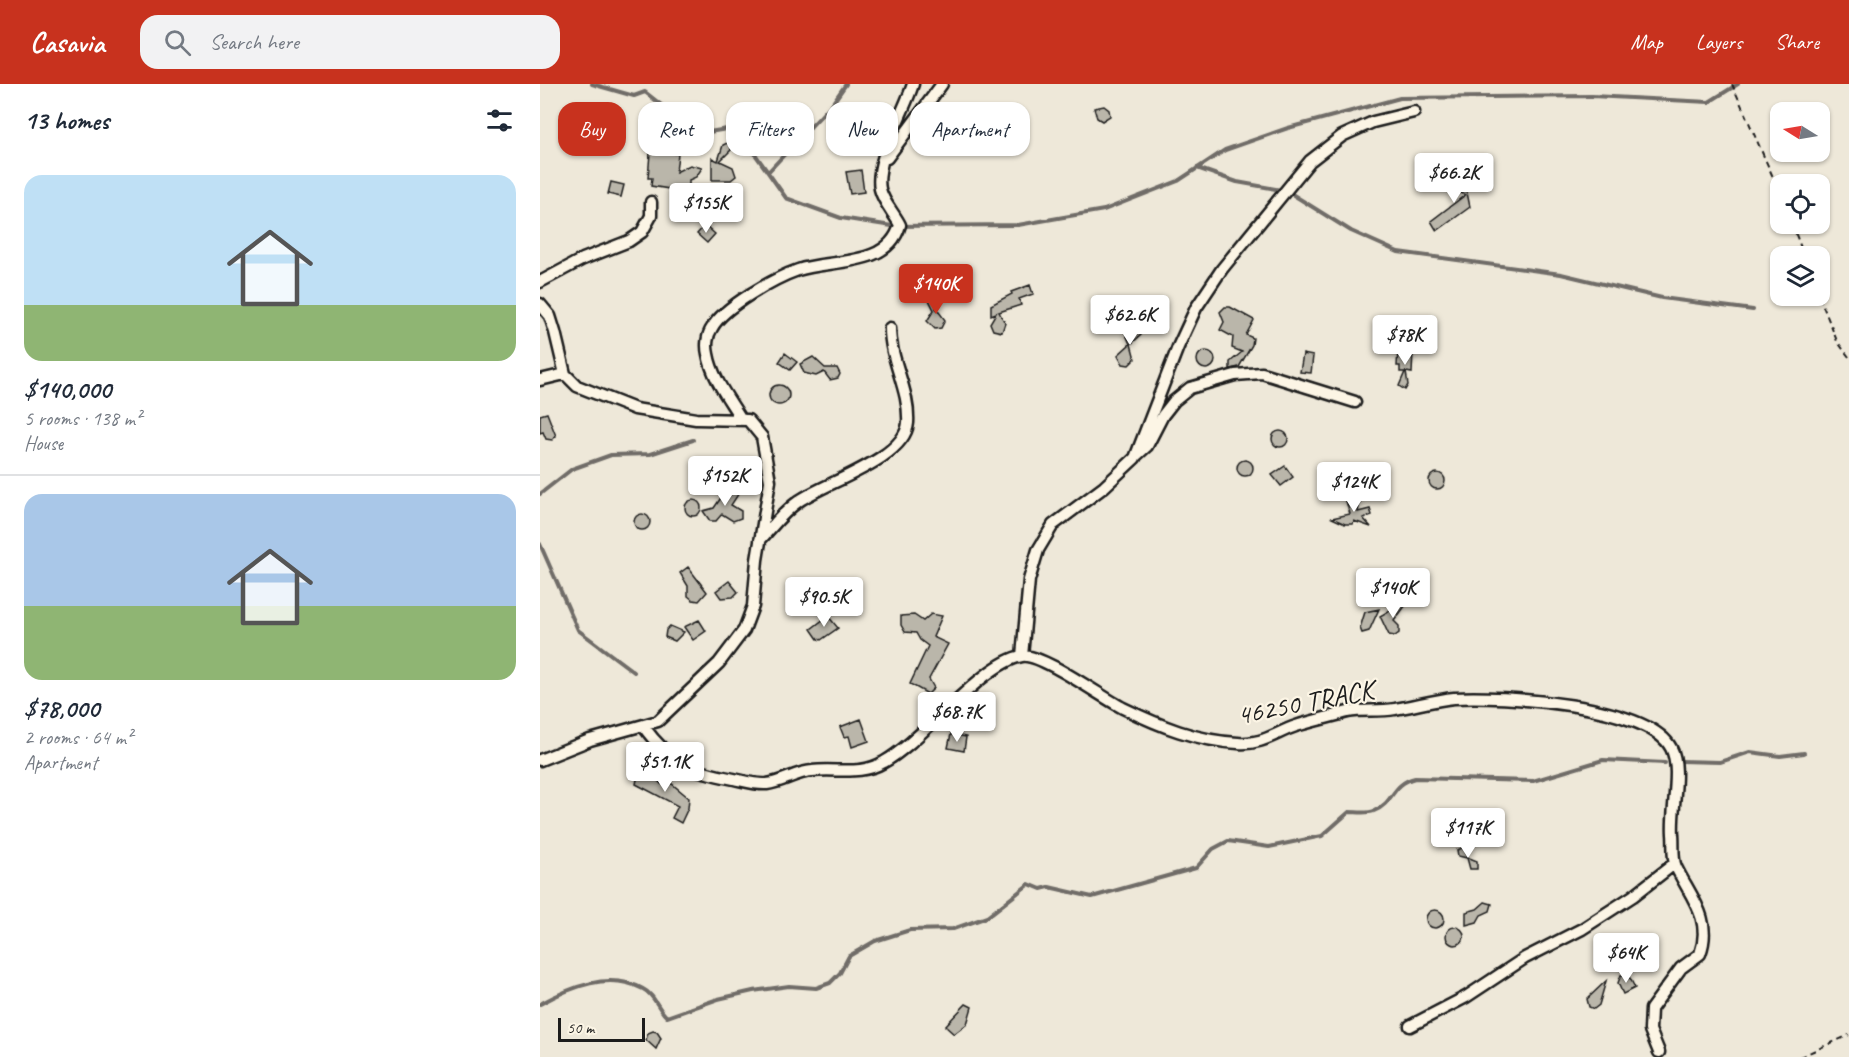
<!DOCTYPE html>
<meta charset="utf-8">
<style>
:root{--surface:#fff;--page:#f2f2f3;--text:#1f2937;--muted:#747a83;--line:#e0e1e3;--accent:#c8321e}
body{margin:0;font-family:Caveat,sans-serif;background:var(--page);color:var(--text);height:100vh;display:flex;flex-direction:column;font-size:22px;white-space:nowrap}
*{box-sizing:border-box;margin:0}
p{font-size:20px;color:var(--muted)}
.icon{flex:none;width:33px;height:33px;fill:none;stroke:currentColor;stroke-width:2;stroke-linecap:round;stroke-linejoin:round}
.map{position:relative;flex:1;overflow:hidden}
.details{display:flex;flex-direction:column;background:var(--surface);width:540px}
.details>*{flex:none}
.banner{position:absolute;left:18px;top:18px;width:570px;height:54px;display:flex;gap:12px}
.needle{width:39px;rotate:281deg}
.controls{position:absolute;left:1230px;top:18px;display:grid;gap:12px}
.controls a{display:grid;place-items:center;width:60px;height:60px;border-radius:12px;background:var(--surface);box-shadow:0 2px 4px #0004;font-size:30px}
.scale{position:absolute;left:18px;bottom:15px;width:87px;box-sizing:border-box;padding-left:6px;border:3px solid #1c1c1c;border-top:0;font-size:16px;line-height:21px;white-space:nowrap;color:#1c1c1c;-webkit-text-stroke:4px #fcf5e5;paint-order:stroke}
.price{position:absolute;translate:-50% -51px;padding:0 14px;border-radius:6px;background:#fff;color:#222;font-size:20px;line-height:39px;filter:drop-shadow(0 2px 3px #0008)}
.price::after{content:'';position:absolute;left:50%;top:36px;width:18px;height:14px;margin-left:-9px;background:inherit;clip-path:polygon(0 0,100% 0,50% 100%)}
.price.on{background:var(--accent);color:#fff}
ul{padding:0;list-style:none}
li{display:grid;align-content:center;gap:12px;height:318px;padding:0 24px}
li+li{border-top:2px solid var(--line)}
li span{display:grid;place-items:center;height:186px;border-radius:18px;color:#555}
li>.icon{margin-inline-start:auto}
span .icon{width:108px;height:108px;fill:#fffc;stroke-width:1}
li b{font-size:26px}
h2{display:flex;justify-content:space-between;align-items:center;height:72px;padding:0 24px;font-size:26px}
.tag{padding:0 21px;border-radius:18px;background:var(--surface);box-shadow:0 2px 4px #0004;font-size:21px;line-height:54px}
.tag.on{background:var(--accent);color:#fff}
header{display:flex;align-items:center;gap:36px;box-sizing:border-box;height:84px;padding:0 30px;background:var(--accent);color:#fff}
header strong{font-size:28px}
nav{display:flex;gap:33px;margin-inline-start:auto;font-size:21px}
.search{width:420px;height:54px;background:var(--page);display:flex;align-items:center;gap:15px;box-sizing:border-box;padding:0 21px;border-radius:18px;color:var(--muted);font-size:22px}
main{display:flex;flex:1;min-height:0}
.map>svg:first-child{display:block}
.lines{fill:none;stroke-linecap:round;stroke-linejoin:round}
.stream{stroke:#6f6c67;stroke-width:4}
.building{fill:#bab6aa;stroke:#1c1c1c;stroke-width:1.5}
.street-casing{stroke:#1c1c1c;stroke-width:15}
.path{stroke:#1c1c1c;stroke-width:2;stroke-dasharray:6 4.5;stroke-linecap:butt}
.street{stroke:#fcf5e5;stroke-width:10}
.labels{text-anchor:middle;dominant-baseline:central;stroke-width:4.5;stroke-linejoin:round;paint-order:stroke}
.street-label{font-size:28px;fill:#1c1c1c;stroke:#fcf5e5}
</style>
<header>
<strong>Casavia</strong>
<div class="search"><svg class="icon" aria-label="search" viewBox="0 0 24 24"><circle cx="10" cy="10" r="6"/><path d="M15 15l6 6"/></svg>Search here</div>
<nav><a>Map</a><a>Layers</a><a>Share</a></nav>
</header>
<main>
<section class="details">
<h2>13 homes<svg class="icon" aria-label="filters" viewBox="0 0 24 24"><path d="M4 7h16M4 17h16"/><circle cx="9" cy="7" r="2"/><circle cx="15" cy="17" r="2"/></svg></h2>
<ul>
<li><span style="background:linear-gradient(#bfe0f5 70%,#8fb573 0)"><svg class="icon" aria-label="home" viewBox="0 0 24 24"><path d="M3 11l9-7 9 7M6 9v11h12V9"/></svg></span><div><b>$140,000</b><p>5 rooms · 138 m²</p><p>House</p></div></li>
<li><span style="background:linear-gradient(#a9c7e8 60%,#8fb573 0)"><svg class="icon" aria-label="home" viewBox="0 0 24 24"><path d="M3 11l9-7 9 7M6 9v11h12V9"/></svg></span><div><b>$78,000</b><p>2 rooms · 64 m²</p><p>Apartment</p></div></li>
</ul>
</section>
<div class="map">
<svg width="1309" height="973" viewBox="0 0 1309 973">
<rect width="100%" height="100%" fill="#eee8d9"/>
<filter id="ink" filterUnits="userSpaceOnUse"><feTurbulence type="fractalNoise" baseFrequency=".0167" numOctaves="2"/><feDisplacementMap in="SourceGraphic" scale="12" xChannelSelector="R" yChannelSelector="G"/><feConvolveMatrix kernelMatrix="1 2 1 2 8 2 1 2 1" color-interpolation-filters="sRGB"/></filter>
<g filter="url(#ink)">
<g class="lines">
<!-- stream -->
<path class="stream" d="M52,0L94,12L105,8L129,27L146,23L159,31L169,48L187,45L215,70L246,114L301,134L352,142L478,141L564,126L638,97L685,66L748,44L860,14L1052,12L1169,18L1198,0
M657,84L697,98L747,107L811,147L858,168L1021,190L1122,214L1213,226
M228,88L292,20L306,0
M0,410L32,385L71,371L110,370L153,356
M0,460L38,546L94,588
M1140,677L1180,678L1210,668L1240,672L1264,669
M0,920C31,903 69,887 103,905C115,911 117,924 127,933L178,915L213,907L249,902L276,904L290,899L300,889L309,872L335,857L370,846L413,845L447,833L489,800L501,805L509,803L552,813L656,784L673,765L688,757L729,763L782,752L809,728C817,728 827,730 834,727C854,719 851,700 875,694L993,697L1063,676L1125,679"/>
</g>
<!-- building -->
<path class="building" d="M564,22L569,26L570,32L562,37L557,34L554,24Z
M123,49L132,53V69L138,70L136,88L150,81L162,84L156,93L149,96V104H136V106L111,102L112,94H108L111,57H115Z
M187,59L191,61V66L180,77L193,83L196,92L191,96H172V74L178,77L183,61Z
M321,86L324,108L310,110L306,88Z
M914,90L924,94L930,123L897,147L891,137L925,111L909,102L908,95Z
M71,98L84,101L81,113L68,110Z
M165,141L175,150L167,159L157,150Z
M490,201L493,210L479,215L481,221L459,228L465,239L462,248L453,246L450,239L456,229L451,231V221L472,210L471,208Z
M394,212L399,215L396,224L405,236L401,244L395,245L387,237L394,226L389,216Z
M690,223L714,236L706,251L713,254L712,261L699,283L690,285V278L702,268L692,264L693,253L680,246L684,238L680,228L685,223Z
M596,242L601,251L591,260L595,275L589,281L583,280L578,271L590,260L585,248L587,243Z
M858,266L873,267L872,289L866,288L868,301L865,306L859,302L865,288H860V282H857Z
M657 276a9 9 0 1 1 18 0a9 9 0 1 1-18 0Z
M245,269L257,278L250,286L239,278Z
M763,270L773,272L771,289L760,288Z
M273,273L285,284H297L300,290L298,294L290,296L284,288L276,292L264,289L260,280Z
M229 311a10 10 0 1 1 20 0a10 10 0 1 1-20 0Z
M7,329L16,352L12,356L6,355L3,348L0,349V331Z
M732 355a8 8 0 1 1 16 0a8 8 0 1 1-16 0Z
M697 384a8 8 0 1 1 16 0a8 8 0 1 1-16 0Z
M745,382L753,393L741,402L732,391Z
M889 397a8 8 0 1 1 16 0a8 8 0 1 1-16 0Z
M189,402L199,409L191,421L201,427V434L193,437L182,430L176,437H170L163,427L174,424Z
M807,411L820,418L818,428L830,425L832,431L823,434L831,443L814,437L813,440H805L792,434L810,430L805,414L807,417Z
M145 424a8 8 0 1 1 16 0a8 8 0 1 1-16 0Z
M94 438a8 8 0 1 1 16 0a8 8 0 1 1-16 0Z
M148,483L167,508L159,517L153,516L148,512V502L140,489Z
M189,497L198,508L193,513L181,514L176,507Z
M871,514L854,537L859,542V549L855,552L849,551L840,532Z
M839,525L829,547L822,549L820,544L825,528Z
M391,530L402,532L393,553L408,560L389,595L394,604L388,610L370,600L388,562L380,556L376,549L365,548L361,541V532L374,531L383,537Z
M288,532L298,544L281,556L278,555L271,545Z
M159,536L166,547L153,556L144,543Z
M130,542L144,548L135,557L125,553L126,546Z
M321,635L329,657L312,663L309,652L304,653L300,643Z
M411,650L426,653L424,667L408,664Z
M103,688L111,689L121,700L122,696L132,700L149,714L148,724L141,739L132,734L138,722L96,700L98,691Z
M922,764L926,766L927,773L937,777V785H930L927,774L918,772L917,766Z
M945,818L952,820L950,827L941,831L937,838L926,841V828L937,825Z
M886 835a9 9 0 1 1 18 0a9 9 0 1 1-18 0Z
M906 852a9 9 0 1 1 18 0a9 9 0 1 1-18 0Z
M1081,891L1090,894L1095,904L1083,910L1078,899Z
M1066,897L1059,921L1054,925L1049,923L1047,915Z
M426,920L432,923L427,940L414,950L405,942Z
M113,947L117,948L121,954L116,965L106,956L108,949Z"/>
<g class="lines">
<defs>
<path id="street" d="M347,74L402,0
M0,198L43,175L89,157L102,148L111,132V118
M0,220L10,232L15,248L25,290L37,302L95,325L156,335L208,336L222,353L230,397L217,476L213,522L204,546L179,579L118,637L50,656L0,676
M0,296L25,290
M201,335C189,315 172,294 168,270C166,262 167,251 172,244C183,223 235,194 258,186C291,175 348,184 360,141C354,129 343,118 340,105C334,77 364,29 373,0
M597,371L607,362L623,331L634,317L650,304L695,291L722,289L815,318
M220,456C233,442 243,428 259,417C286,398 365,375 368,339C370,306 350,277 350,244
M482,572L489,496L498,466L513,441L564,403L595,374L638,263L656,224L682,185L770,77L802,52L833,38L874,28
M104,643C130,679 151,687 194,695C204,697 216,701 227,700C243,698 256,688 272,687C297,684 320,692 344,678C382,657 444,578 482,572C501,569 563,614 583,624C620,642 657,657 698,659C722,661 735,649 756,642C772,637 790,633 808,628C823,625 839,628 855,625C874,622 895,616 914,614C960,611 1108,620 1131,664C1142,684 1131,724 1133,750C1134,760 1132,775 1136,783C1150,812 1173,835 1160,870L1141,884L1111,925L1110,946L1119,968
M870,942L926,913L985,874L1042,845L1093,812L1134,780"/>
</defs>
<!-- street casing -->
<use href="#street" class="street-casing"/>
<!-- path -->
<path class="path" d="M1192,0L1240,109
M1252,140L1264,172
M1279,212L1297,257L1309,273
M1260,973L1309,951"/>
<!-- street -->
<use href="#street" class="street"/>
</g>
</g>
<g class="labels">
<!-- street labels -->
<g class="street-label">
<text transform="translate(765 618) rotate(-11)">46250 TRACK</text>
</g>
</g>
</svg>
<div class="controls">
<a><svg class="needle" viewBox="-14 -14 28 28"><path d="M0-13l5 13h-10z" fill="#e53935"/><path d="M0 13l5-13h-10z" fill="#747a83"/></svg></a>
<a><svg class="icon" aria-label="locate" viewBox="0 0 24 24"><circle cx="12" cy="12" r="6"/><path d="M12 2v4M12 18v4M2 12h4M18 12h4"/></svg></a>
<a><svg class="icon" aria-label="layers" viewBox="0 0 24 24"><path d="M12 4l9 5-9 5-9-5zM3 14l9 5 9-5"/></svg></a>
</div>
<div class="scale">50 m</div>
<b class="price" style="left:914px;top:120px">$66.2K</b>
<b class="price" style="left:166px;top:150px">$155K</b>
<b class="price on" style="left:396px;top:231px">$140K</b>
<b class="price" style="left:590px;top:262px">$62.6K</b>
<b class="price" style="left:865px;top:282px">$78K</b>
<b class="price" style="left:185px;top:423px">$152K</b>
<b class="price" style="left:814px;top:429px">$124K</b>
<b class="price" style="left:853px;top:535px">$140K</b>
<b class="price" style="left:284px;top:544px">$90.5K</b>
<b class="price" style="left:417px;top:659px">$68.7K</b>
<b class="price" style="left:125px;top:709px">$51.1K</b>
<b class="price" style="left:928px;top:775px">$117K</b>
<b class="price" style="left:1086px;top:900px">$64K</b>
<div class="banner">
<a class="tag on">Buy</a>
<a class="tag">Rent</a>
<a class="tag">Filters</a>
<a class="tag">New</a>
<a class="tag">Apartment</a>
</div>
</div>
</main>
